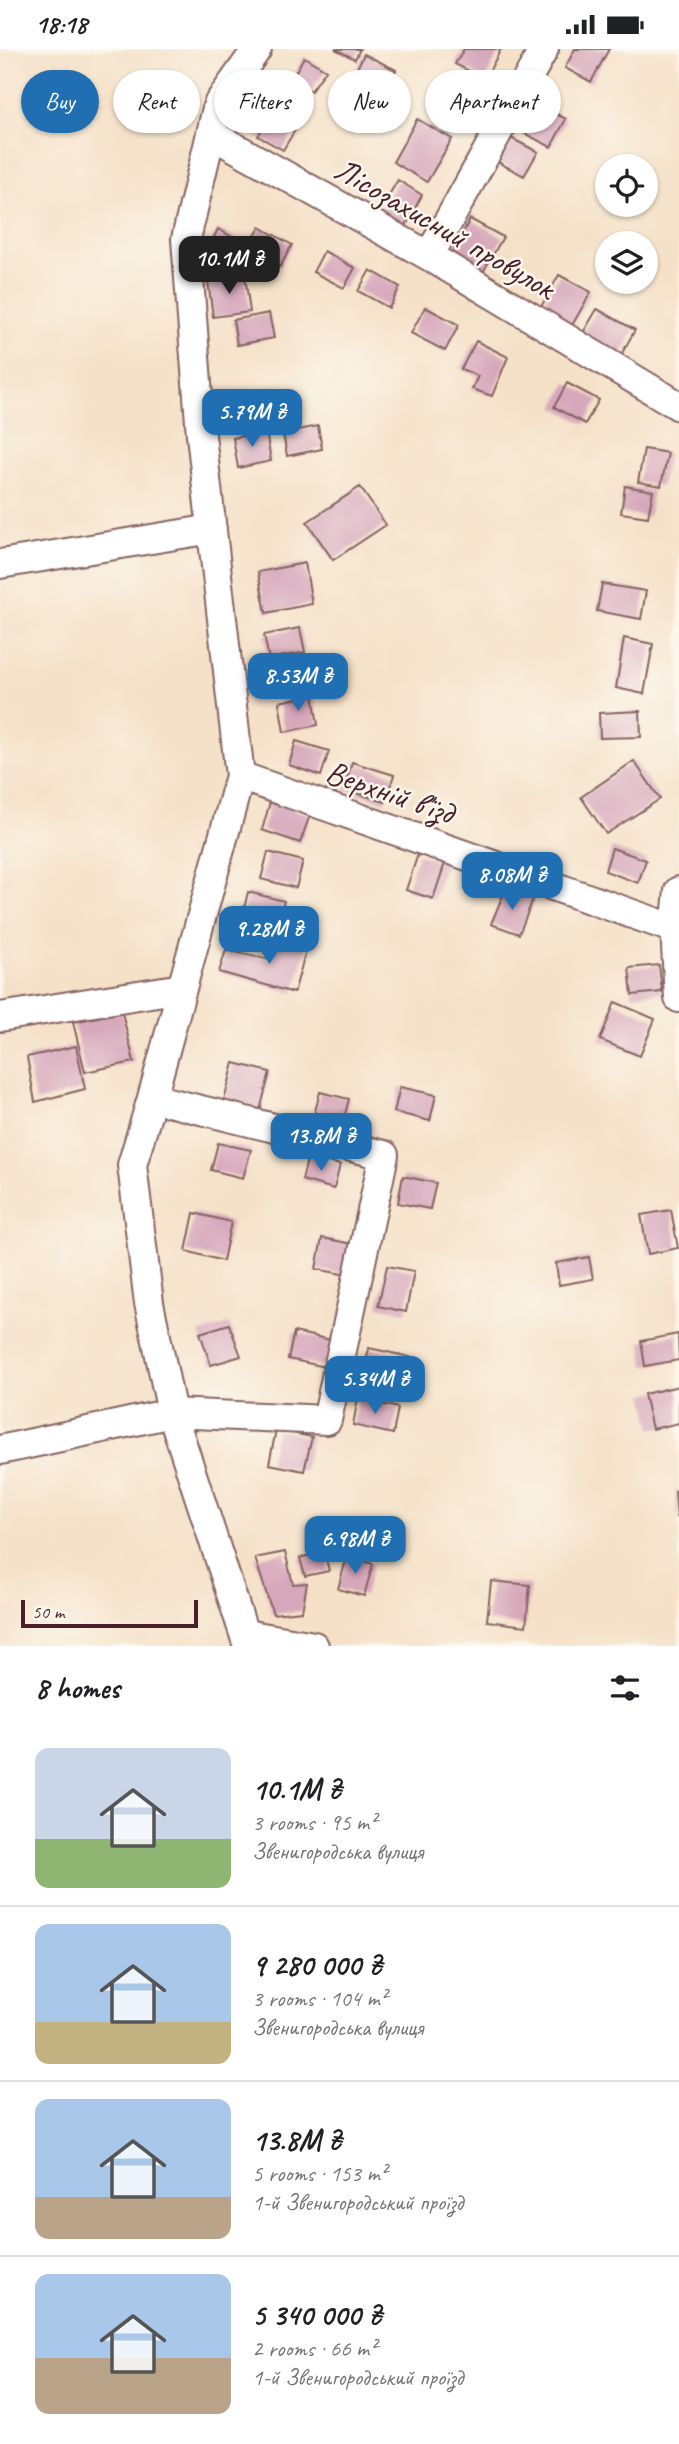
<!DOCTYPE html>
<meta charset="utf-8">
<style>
:root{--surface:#fff;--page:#f6f6f6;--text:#202124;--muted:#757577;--line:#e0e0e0;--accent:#1f6fb2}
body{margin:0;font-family:Caveat,sans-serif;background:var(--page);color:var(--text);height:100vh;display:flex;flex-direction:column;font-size:26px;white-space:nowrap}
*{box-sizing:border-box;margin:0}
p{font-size:23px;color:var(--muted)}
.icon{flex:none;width:38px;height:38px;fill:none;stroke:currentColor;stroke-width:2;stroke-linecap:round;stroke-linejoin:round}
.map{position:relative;height:1597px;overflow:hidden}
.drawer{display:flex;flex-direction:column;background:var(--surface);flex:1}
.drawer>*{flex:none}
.banner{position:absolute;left:21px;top:21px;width:637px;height:63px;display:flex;gap:14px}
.controls{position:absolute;left:595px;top:105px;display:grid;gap:14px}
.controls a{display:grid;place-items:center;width:63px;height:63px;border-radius:50%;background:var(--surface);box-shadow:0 2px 5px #0004;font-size:35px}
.scale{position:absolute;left:21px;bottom:18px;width:177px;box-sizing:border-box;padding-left:7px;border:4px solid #4a1f2b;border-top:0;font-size:19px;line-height:24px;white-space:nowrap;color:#4a1f2b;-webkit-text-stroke:5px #fbf7ec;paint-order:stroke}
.price{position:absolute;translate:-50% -60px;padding:0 16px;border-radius:14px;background:var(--accent);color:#fff;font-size:23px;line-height:46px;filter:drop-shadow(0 2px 4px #0008)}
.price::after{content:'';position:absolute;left:50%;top:42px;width:21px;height:16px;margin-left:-10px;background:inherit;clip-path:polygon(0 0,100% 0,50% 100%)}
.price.selected{background:#222;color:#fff}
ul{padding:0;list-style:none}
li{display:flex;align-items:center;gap:21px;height:175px;padding:0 35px}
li+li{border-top:2px solid var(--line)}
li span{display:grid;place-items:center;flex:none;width:196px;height:140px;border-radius:14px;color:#555}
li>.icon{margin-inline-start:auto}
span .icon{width:84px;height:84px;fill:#fffc;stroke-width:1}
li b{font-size:30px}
h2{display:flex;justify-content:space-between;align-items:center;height:84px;padding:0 35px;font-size:30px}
.tag{padding:0 24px;border-radius:32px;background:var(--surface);box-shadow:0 2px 5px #0004;font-size:24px;line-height:63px}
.tag.selected{background:var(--accent);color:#fff}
.status{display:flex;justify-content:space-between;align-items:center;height:49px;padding:0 35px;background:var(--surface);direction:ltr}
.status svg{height:19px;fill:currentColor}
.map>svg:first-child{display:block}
.building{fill:#d7a8bc}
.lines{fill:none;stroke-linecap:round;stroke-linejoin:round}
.street-casing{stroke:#866362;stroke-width:32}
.street{stroke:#fff;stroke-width:28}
.labels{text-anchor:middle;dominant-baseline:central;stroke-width:5;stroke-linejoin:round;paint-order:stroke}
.street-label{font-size:33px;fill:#4a1f2b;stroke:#fbf7ec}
</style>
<div class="status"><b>18:18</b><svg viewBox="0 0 49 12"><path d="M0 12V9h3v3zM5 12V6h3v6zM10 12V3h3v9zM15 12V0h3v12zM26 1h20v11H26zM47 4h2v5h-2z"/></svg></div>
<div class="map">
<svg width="679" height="1597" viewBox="0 0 679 1597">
<rect width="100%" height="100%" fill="#fbf7ec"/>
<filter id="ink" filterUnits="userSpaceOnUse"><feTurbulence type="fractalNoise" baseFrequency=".0143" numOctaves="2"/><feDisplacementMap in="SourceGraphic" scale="14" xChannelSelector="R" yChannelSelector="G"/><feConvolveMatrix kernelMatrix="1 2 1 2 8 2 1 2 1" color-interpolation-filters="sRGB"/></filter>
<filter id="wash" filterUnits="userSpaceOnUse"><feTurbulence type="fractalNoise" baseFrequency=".00686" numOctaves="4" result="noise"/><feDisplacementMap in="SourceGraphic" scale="28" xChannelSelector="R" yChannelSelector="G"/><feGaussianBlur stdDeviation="1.57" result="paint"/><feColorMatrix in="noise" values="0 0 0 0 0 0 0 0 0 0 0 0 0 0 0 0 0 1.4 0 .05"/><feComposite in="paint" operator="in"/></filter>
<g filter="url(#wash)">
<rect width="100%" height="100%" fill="#f5e1c8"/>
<g id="blocks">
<!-- building -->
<path class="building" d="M335,0H360L355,10Z
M464,0H501L485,30L455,15Z
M575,0H609L591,33L565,19Z
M364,5L396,21L387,37L355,23Z
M304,8L326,21L311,42L291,31Z
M537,55L566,70L551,98L522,83Z
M271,64L297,78L283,101L258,87Z
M417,70L452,90L427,133L393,113Z
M507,87L538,103L524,127L494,111Z
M398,131L422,146L405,178L379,162Z
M470,170L503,188L482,225L450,207Z
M260,178L292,196L280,218L247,201Z
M218,180L245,195L234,221L204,208Z
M324,202L355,219L344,239L313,223Z
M370,221L400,238L389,259L358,242Z
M559,226L591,243L570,280L538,263Z
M245,227L250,263L213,268L208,232Z
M425,258L459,276L445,302L411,284Z
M597,260L635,281L621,306L583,284Z
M269,264L274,289L237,296L233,271Z
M476,292L508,308L492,347L472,340L478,327L461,320Z
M567,334L599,351L585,375L554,358Z
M318,377L322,400L287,407L283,384Z
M266,382L271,412L238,419L233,389Z
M644,400L668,404L661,437L638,433Z
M625,437L653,442L648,468L621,464Z
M360,438L386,476L333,511L307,473Z
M305,514L312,555L266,564L258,523Z
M602,535L646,542L641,570L597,562Z
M300,579L305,603L269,610L264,586Z
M624,589L653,595L644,645L616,639Z
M313,646L318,676L284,683L279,653Z
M640,662L641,688L600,689L599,664Z
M296,692L329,702L321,727L289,716Z
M634,712L660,750L606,785L581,748Z
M352,713L394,726L385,753L344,740Z
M270,753L310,766L300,794L262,781Z
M612,799L646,811L638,834L605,822Z
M268,803L303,812L296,839L261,830Z
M418,805L445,814L433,850L406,841Z
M505,841L533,850L519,885L491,875Z
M248,843L284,852L278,877L242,868Z
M276,887L307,898L294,944L219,923L226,901L268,910Z
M659,916L662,943L632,946L629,919Z
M615,953L655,970L640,1007L600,991Z
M122,963L134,1013L85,1023L73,973Z
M76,997L85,1040L35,1053L27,1008Z
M234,1014L270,1023L259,1065L223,1055Z
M400,1038L436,1046L430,1072L394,1063Z
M320,1043L349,1050L341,1081L312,1074Z
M218,1094L251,1101L243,1129L211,1121Z
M308,1107L340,1116L334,1140L302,1131Z
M403,1127L436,1134L430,1160L398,1154Z
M671,1161L678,1199L648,1205L641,1166Z
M194,1164L231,1173L223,1212L186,1202Z
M322,1189L353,1195L347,1226L316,1220Z
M589,1208L593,1230L559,1236L556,1214Z
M387,1217L414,1222L406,1263L378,1257Z
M229,1275L241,1307L211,1316L200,1284Z
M294,1283L331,1291L326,1318L288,1310Z
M678,1285L679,1311L645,1317L641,1292Z
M369,1299L410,1308L404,1340L362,1331Z
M679,1337V1374L652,1380L644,1345Z
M358,1349L398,1359L393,1385L353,1376Z
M276,1381L312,1388L304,1422L269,1415Z
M679,1441V1467L677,1468L675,1442Z
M324,1502L329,1522L305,1527L300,1509Z
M285,1503L293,1535L307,1534L302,1562L273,1565L255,1509Z
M347,1507L373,1515L364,1547L338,1540Z
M491,1532L530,1536L526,1577L487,1572Z"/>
</g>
</g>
<g filter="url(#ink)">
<use href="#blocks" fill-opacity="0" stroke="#866362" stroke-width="2"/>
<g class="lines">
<defs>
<path id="street" d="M211,85L429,207L679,357
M429,207L544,0
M0,515L212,480
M240,727L675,880
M679,842L675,880L679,949
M0,968L182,939
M0,1401L172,1364L327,1371L384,1106L152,1049
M245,1585L314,1597
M248,1597L172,1364L149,1254L132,1116L152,1049L240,727L201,386L186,190L218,55L257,0"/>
</defs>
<!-- street casing -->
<use href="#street" class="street-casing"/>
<!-- street -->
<use href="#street" class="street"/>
</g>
</g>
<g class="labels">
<!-- street labels -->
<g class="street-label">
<text transform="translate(445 179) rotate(30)">Лісозахисний провулок</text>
<text transform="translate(390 743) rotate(19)">Верхній в'їзд</text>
</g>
</g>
</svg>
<div class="controls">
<a><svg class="icon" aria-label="locate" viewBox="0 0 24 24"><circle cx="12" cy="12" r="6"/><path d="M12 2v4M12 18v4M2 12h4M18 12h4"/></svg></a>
<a><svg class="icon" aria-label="layers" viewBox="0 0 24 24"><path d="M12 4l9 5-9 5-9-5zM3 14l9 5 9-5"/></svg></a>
</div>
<div class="scale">50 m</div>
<b class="price selected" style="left:229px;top:247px">10.1M ₴</b>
<b class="price" style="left:252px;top:400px">5.79M ₴</b>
<b class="price" style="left:298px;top:664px">8.53M ₴</b>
<b class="price" style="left:512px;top:863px">8.08M ₴</b>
<b class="price" style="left:269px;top:917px">9.28M ₴</b>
<b class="price" style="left:321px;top:1124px">13.8M ₴</b>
<b class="price" style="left:375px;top:1367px">5.34M ₴</b>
<b class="price" style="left:355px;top:1527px">6.98M ₴</b>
<div class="banner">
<a class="tag selected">Buy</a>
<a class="tag">Rent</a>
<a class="tag">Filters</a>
<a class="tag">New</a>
<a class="tag">Apartment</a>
</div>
</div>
<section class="drawer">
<h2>8 homes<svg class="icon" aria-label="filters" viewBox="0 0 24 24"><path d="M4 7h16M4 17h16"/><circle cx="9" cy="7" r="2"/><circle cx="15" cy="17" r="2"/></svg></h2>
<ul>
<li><span style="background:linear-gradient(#c9d6e8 65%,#8fb573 0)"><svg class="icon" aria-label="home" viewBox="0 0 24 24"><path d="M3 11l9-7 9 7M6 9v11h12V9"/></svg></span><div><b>10.1M ₴</b><p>3 rooms · 95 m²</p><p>Звенигородська вулиця</p></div></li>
<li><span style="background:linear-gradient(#a9c7e8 70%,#c2b280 0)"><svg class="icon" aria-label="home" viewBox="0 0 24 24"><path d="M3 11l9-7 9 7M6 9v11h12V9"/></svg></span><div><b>9 280 000 ₴</b><p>3 rooms · 104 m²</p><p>Звенигородська вулиця</p></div></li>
<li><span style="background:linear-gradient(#a9c7e8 70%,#b9a48a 0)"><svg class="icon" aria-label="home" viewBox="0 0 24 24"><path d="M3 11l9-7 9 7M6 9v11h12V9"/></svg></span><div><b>13.8M ₴</b><p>5 rooms · 153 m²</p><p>1-й Звенигородський проїзд</p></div></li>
<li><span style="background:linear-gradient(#a9c7e8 60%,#b9a48a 0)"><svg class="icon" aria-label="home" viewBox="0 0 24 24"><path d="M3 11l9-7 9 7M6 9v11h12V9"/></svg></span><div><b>5 340 000 ₴</b><p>2 rooms · 66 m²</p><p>1-й Звенигородський проїзд</p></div></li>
</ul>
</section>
